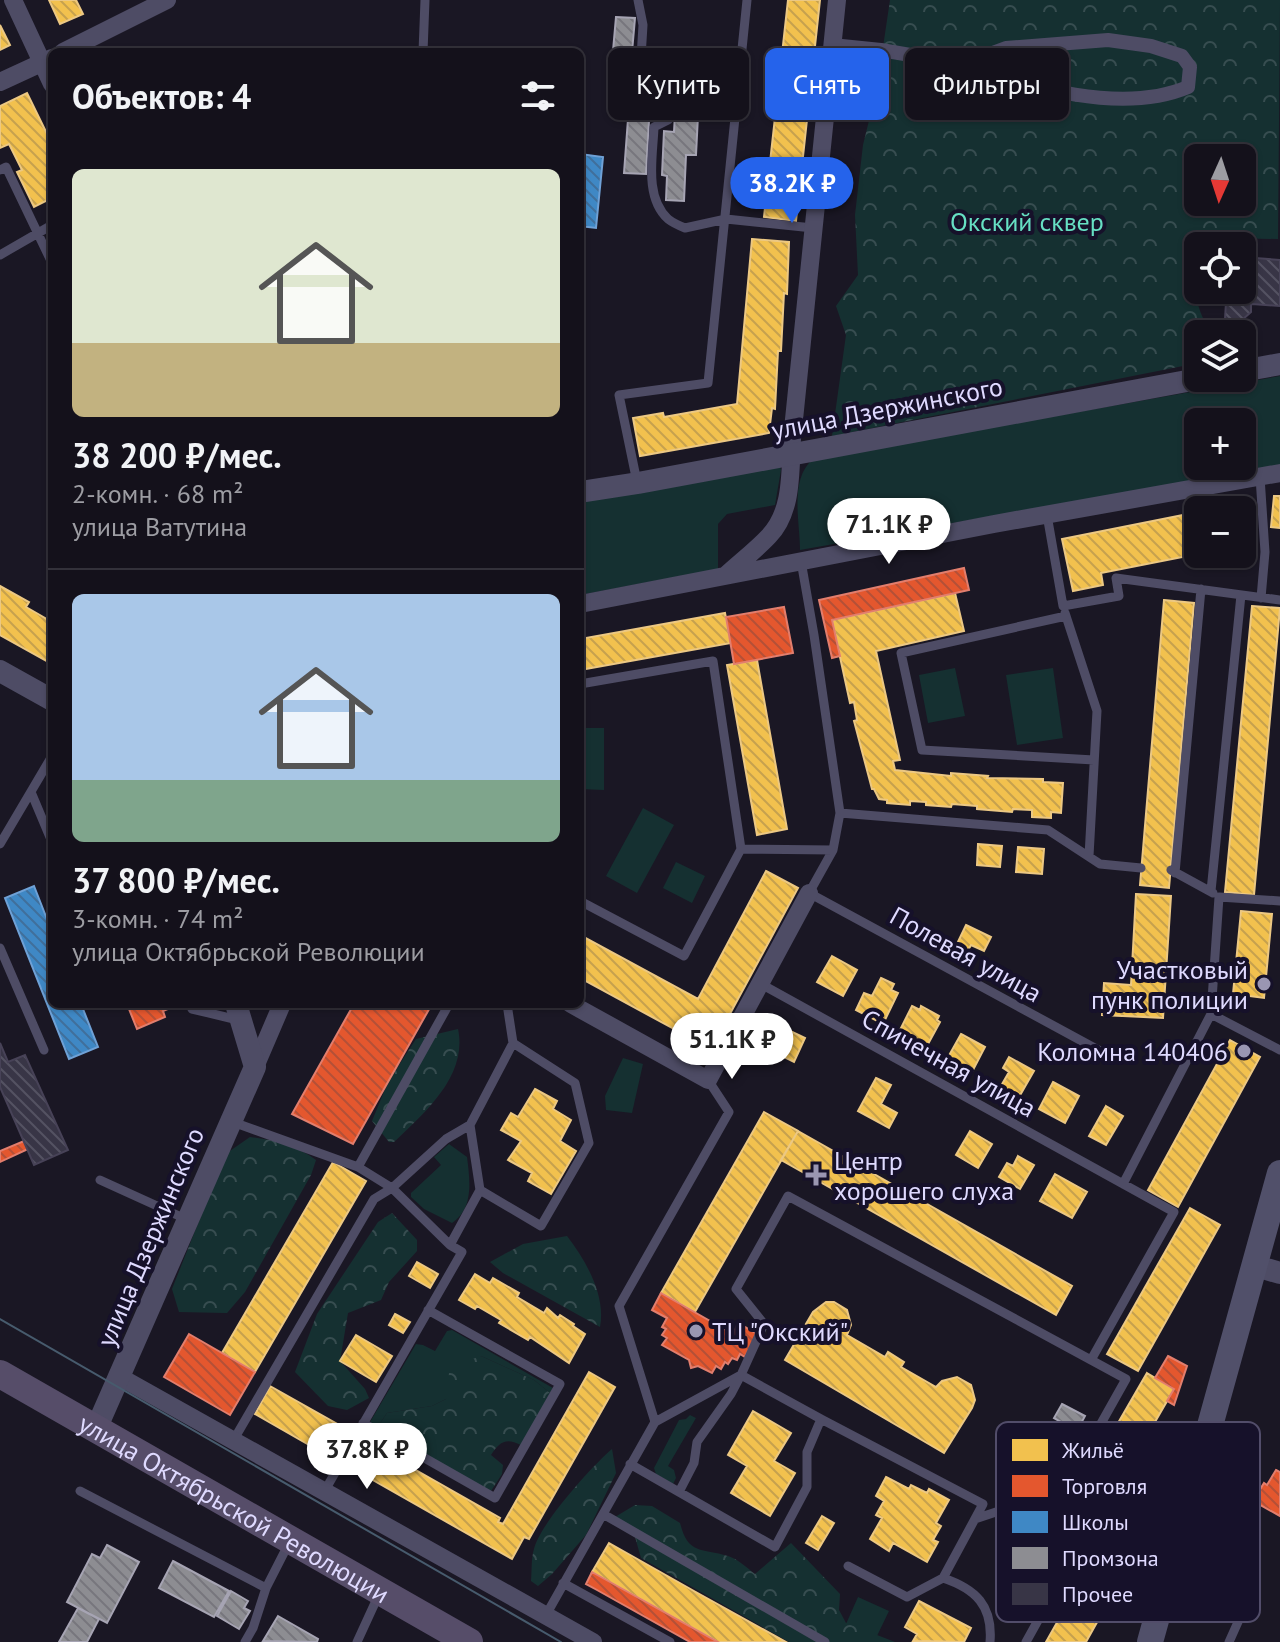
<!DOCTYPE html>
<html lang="ru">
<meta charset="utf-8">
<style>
:root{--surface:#14111b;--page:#1d1a24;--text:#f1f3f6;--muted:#9d9da3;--line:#33313a;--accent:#2563eb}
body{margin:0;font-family:"PT Sans",sans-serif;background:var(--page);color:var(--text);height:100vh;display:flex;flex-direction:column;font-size:30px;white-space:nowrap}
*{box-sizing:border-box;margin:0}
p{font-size:26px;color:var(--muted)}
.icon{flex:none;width:44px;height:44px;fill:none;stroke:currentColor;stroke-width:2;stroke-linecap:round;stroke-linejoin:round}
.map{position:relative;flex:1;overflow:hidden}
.sheet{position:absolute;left:48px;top:48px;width:536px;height:960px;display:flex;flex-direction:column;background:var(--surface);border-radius:12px;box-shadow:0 2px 6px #0004,0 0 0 2px var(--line)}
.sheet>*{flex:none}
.guide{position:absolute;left:608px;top:48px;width:552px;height:72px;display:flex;gap:16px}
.needle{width:52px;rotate:183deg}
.controls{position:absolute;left:1184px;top:144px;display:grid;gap:16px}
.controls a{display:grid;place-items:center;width:72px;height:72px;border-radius:12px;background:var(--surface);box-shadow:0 2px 6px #0004,0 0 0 2px var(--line);font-size:40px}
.price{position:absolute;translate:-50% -68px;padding:0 18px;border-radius:28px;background:#fff;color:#222;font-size:26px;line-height:52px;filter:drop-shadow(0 2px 4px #0008)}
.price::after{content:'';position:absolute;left:50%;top:48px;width:24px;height:18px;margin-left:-12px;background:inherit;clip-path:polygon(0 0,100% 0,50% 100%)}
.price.active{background:var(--accent);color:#fff}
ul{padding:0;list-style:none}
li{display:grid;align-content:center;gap:16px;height:424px;padding:0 24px}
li+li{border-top:2px solid var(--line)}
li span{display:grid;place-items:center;height:248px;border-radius:12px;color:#555}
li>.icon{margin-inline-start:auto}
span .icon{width:144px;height:144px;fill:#fffc;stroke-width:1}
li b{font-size:34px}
h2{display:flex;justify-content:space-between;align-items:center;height:96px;padding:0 24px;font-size:34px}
.pill{padding:0 28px;border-radius:12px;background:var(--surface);box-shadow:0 2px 6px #0004,0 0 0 2px var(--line);font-size:28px;line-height:72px}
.pill.active{background:var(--accent);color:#fff}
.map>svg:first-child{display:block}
.green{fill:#153031;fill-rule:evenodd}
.forest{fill:url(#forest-crowns);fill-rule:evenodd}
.homes{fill:url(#homes-back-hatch);stroke:#ecc883;stroke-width:2}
.shops{fill:url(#shops-back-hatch);stroke:#e27e6d;stroke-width:2}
.schools{fill:url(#schools-back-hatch);stroke:#6fa1d6;stroke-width:2}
.industry{fill:url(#industry-back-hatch);stroke:#a6a4b3;stroke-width:2}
.building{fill:url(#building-back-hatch);stroke:#474257;stroke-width:2}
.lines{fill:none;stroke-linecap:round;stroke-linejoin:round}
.service{stroke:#4e4c65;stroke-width:9}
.pedestrian{stroke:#4e4c65;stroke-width:14}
.minor{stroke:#4e4c65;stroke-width:18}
.tertiary{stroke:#4e4c65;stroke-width:22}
.secondary{stroke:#51506a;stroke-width:26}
.primary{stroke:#564d69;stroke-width:28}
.tram{stroke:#475b6d;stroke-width:2}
.poi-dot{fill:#9a96b2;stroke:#16112a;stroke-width:3}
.labels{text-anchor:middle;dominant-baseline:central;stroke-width:8;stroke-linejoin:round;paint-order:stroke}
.park-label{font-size:26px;fill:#66dfc3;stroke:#16112a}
.street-label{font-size:26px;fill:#dfdaff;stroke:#16112a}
.poi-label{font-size:26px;fill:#dfdaff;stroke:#16112a;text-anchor:end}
.key{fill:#16112a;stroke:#524d6a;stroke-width:2}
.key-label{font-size:22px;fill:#dfdaff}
</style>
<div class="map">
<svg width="1280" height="1642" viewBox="0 0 1280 1642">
<defs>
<pattern id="forest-crowns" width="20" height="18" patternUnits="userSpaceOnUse" patternTransform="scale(2)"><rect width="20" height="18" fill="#153031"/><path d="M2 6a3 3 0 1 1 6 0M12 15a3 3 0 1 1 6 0" fill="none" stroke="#374d50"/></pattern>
<pattern id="homes-back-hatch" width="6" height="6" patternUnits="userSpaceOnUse" patternTransform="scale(2)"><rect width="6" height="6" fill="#f2c14e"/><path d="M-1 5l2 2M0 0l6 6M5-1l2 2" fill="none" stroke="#c6a14e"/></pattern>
<pattern id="shops-back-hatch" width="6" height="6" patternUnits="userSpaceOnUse" patternTransform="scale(2)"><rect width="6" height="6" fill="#e4572e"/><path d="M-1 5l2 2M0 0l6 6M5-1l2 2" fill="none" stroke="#b45037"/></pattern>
<pattern id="schools-back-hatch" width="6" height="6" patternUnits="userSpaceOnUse" patternTransform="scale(2)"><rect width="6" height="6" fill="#3f88c5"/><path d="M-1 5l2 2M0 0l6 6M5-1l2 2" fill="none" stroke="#406f9b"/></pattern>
<pattern id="industry-back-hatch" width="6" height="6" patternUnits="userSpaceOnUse" patternTransform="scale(2)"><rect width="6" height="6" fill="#8d8d92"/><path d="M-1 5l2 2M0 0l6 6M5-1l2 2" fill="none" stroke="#77767d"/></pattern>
<pattern id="building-back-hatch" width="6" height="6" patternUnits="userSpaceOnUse" patternTransform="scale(2)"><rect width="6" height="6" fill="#383546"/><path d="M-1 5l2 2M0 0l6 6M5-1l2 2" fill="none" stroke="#545262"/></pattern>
</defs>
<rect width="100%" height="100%" fill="#1a1724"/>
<!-- green -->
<path class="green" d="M1280,376V465L800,550C800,522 789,479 813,459ZM1198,422H1242V466H1198Z
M779,463L781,470L775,505L727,514L718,524V569L580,595V500Z
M955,668L965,716L928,723L919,675Z
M1053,668L1063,738L1017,745L1006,675Z
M580,728H604V790L580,789Z
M643,808L674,825L637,893L606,876Z
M676,862L705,876L692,903L663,888Z
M623,1058L643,1064L632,1113L606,1110L605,1096Z
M449,1144L467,1157C470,1180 474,1209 452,1223L424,1209L411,1197V1193L441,1165L434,1157Z
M452,1330L553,1388L550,1393L534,1380L481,1356L446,1399L432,1406L387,1413L377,1428L370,1422L416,1344L423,1345L435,1351L447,1331Z
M690,1415L696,1418L668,1466L674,1470L676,1478L673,1484L656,1474L654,1468L679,1420L686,1419Z
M858,1597L889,1611L876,1638L846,1624Z"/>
<!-- forest -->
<path class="forest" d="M890,0H1280L1278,239L1226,238L1219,246H1198V272L1193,280C1197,300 1199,322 1217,334H1198V363L832,436L846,335L836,306L858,275L855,215L863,145L877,88ZM1198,158H1242V202H1198Z
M458,1029C468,1076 424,1113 394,1142H389L372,1121L388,1082L416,1039Z
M250,1137C274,1140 296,1145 316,1160L311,1175L245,1292L227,1313L179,1312L172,1289L195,1231L227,1153Z
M392,1213L417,1240V1251L389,1282L381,1300L348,1313L340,1361L365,1389L369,1398L347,1410L328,1406L295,1372L317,1314L378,1222Z
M567,1236C586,1261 606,1295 600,1327L503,1273L490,1262L523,1244Z
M481,1356L534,1380L550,1393L521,1445C506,1437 499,1442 491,1455L503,1465L502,1474L491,1491L377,1428L387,1413L432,1406L446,1399L449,1373L467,1361Z
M612,1449L616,1473L586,1535L552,1574L538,1586L531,1581C532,1571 531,1559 534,1549C540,1524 591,1467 612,1449Z
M635,1505L652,1506L680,1523C688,1555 701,1548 728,1556C738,1559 747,1568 755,1574L791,1543L840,1594L839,1610L846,1623L895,1642H789L641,1558L635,1537L615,1517Z"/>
<!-- homes -->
<path class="homes" d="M49,0H76L83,14L60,24Z
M788,0H820L796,221L764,217Z
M0,25L10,45L0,50Z
M27,93L52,144V198L34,207L17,172L22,170L9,144L0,148V106Z
M752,239L789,242L787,294L784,293L781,351H778L775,409L772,408L769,433L640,456L633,418L663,413L664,417L737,404Z
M1274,496H1280V528L1271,527Z
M1198,512V554L1101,573L1103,585L1073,591L1062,539Z
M0,586L29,602L26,607L52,622V664L0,635Z
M955,593L964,631L876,651L900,760L893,761L895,770L951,776V773L988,776L987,778L1043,779V782L1063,783L1061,813L1051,812V818L1032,817V810L1013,809L1012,812L977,809V806L952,804L951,807L926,805V802L910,801V805L887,803V800L879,799L874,789H872L854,721L857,720L854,702L850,703L832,620Z
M1164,600L1194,603L1169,888L1140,885Z
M1252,606L1280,608L1254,895L1225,892Z
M725,613L731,643L580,670V639Z
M757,660L787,829L757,835L727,665Z
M978,844L1002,846L1000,867L977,865Z
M1018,847L1044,849L1042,874L1016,872Z
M766,871L798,888L711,1049L580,978V935L698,999Z
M1136,894L1171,896L1163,1018L1102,1015L1104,983L1131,985Z
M1241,911L1272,914L1264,998L1233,994Z
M966,925L991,937L984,951L971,945L965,956L954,950Z
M832,956L857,970L843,996L817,982Z
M881,978L894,984L891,990L898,993L883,1024L856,1010L864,993L872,996Z
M912,1006L920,1010L921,1006L939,1016L937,1020L940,1022L927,1046L899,1032Z
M788,1030L805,1038L794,1062L776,1053Z
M961,1034L985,1047L972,1072L947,1059Z
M1230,1040L1260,1057L1178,1207L1148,1190Z
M1009,1057L1034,1071L1019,1097L1001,1086L1009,1072L1003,1068Z
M876,1078L891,1085L881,1104L897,1113L889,1128L858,1111Z
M1053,1082L1079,1096L1065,1123L1039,1109Z
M535,1089L557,1101L553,1109L571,1120L560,1141L576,1151L551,1194L528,1181L532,1173L508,1160L521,1141L501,1130L511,1113L518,1117Z
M1106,1106L1123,1116L1106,1145L1089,1136Z
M764,1112L798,1131L695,1312L661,1293Z
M798,1131L1072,1286L1056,1315L781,1160Z
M970,1131L992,1144L978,1168L956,1155Z
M1018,1156L1034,1165L1020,1189L999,1177L1007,1163L1013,1166Z
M333,1162L366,1181L255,1372L222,1353Z
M1055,1174L1087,1192L1072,1218L1040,1201Z
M1190,1208L1220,1225L1138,1371L1107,1354Z
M417,1262L438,1274L430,1288L409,1276Z
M475,1274L490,1283L493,1278L519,1293L517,1297L544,1313L547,1308L558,1318L560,1315L574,1324L573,1326L585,1334L569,1363L530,1337L528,1340L499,1323L501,1320L477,1306L475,1309L459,1300Z
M826,1302H834L847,1310L851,1325L847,1335L885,1357L888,1352L904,1362L901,1367L936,1387L942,1381L957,1377L971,1385L975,1400L972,1408L944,1453L785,1360L813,1312Z
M395,1314L410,1322L403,1333L389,1325Z
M356,1335L392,1356L376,1382L340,1361Z
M589,1372L615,1387L529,1539L524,1537L512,1559L348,1466L363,1440L500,1518L498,1522L503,1524Z
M1147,1373L1174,1389L1089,1536L1062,1520Z
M270,1386L346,1429L330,1457L255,1414Z
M753,1411L791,1433L774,1461L795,1473L770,1516L731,1493L747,1466L728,1455Z
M886,1477L909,1489L911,1485L927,1493L929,1489L949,1500L936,1523L941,1526L933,1540L938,1542L927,1562L893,1543L889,1551L870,1539L882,1518L876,1515L884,1501L876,1496Z
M822,1516L834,1523L818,1550L806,1543Z
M1103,1541L1133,1558L1086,1642H1046Z
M609,1543L694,1591L786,1642H718L592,1572Z
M919,1601L971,1628L964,1642L913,1641L917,1634L905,1627Z"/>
<!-- shops -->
<path class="shops" d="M964,568L969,590L832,620L840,656L832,658L819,600Z
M784,607L793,653L734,664L726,617Z
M127,1004H174L175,1006L163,1011L165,1017L137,1029Z
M354,1004H432L353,1144L292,1114Z
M24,1141L28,1149L0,1162V1151Z
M661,1293L733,1334L738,1323L757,1334L745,1357L740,1354L737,1360L732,1358L728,1364L725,1362L721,1369L716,1366L712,1373L698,1366L691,1368L689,1360L662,1345L667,1338L662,1335L666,1329L662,1327L667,1318L652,1310Z
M189,1334L255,1372L230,1415L164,1377Z
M1168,1356L1187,1366L1174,1405L1167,1401L1174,1389L1155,1378Z
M1276,1470L1280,1472V1516L1253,1501L1264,1483L1267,1485Z
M592,1572L718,1642H690L597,1590L586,1584Z"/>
<!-- schools -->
<path class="schools" d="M580,154L603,157L596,228L580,226Z
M34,886L52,932V1004H81L98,1047L69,1059L5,898Z"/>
<!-- industry -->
<path class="industry" d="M616,17L635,18L627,109L608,107Z
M652,59L699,65L697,82L666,79L662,116L651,115L653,100L647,99Z
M676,95L699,96L696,155H686L684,201L666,200L667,176L662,175L664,131L674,132Z
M628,119L649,121L646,174L624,173Z
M1062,1404L1085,1416L1077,1431L1054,1418Z
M107,1545L139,1562L107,1623L67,1602L92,1554L100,1558Z
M173,1561L229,1591L214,1617L159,1588Z
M231,1591L248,1601L244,1608L250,1611L239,1629L217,1616Z
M78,1608L99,1619L87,1642H59Z
M278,1616L318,1639L317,1642L263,1641Z"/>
<!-- building -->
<path class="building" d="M1242,257L1280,260V306L1226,302L1227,290H1242Z
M1226,302L1251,304V312L1242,320L1225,319Z
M0,1043L8,1062L25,1055L68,1150L34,1165L0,1087Z"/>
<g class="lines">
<!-- service -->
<path class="service" d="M638,0L643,25L640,74
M423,52L425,0
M671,87L668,120L654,127C653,156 644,197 668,219C673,223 680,226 685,228L726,219L813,228
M0,170L6,167L52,263
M0,255L52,225
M1260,477L1265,552L1261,598
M637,482L619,395L708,383L747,0
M1047,515L1063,606L1119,596L1116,578L1280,600
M801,561L814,635L840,813L833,850L809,893L1102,1052
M1065,613L1097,711L1089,856
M1066,616L901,653L922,750L1094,760
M580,684L713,661L741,849L684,956L580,901
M31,792L52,842
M840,813L1048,830L1100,864L1141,868
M0,844L52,756
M741,849L833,850
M1171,870L1213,893
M1175,873L1201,589
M1211,891L1241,595
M0,948L44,1050
M761,984L1174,1212L1091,1360L1126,1379L1044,1525
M190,1004L192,1009L238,1020
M507,1004L513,1043L470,1125L480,1190L541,1226L589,1143L575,1083L513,1043
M1211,1014L1280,1050
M230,1121L358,1167L392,1188L446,1139L470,1125
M358,1167L449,1004
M100,1180L188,1220
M1123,1184L1211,1014L1219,897L1280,901
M450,1245L480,1190
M821,1419L983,1504L943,1578L907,1597L848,1566
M655,1422L741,1375L764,1324L736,1289L788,1196L1091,1360
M363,1423L495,1498L560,1384L428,1310
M233,1441L374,1199L392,1188L450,1245L462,1252L324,1492
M630,1464L775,1547L807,1487V1452L821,1419L741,1375L731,1394L697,1442L694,1463L679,1492
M80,1491L266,1588L289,1543
M603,1514L825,1642
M975,1519L1011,1507L1080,1545L1026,1642
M1176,1566L1251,1593L1229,1642
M943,1578C976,1589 993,1606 990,1642
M563,1583L670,1642
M546,1615L655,1422L619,1306L729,1112L708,1080
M245,1642L253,1628L266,1588
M357,1642L379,1594"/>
<!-- pedestrian -->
<path class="pedestrian" d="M832,45L881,50L963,64L1006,48L1108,40L1151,46L1182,56L1190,67L1188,87C1122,115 1028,87 963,64"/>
<!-- minor -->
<path class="minor" d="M13,0L52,84
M63,52L167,0
M0,82L52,58
M726,575C740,562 756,550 769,536C793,511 790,471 792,439L837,0
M580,604L994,524L1280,473
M571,1004L708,1080L809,893
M255,1067L282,1004
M120,1377L593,1642"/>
<!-- tertiary -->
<path class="tertiary" d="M1242,371L1280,364
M580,492L638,483L1203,378
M0,671L52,700
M1256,1266L1280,1273
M96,1429L255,1067L236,1004"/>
<!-- secondary -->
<path class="secondary" d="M1150,1642L1280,1173"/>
<!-- primary -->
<path class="primary" id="s1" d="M0,1374L469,1642"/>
<!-- tram -->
<path class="tram" d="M0,1319L561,1642"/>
</g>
<!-- markers -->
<g class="poi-dot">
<circle cx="1264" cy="984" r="8"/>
<circle cx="1244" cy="1051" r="8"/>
<path d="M812 1163h8v8h8v8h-8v8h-8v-8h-8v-8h8z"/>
<circle cx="696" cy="1331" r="8"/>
</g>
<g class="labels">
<!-- park labels -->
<g class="park-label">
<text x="1027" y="221">Окский сквер</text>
</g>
<!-- street labels -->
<g class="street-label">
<text transform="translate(887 408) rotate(-11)">улица Дзержинского</text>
<text transform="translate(966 954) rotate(29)">Полевая улица</text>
<text transform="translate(949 1063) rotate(29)">Спичечная улица</text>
<text transform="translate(150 1237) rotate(-67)">улица Дзержинского</text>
<text stroke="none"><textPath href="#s1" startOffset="270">улица Октябрьской Революции</textPath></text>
</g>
<!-- poi labels -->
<g class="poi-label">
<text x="1248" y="969">Участковый<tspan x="1248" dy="30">пунк полиции</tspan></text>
<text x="1228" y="1051">Коломна 140406</text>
<text x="834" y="1160" text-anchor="start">Центр<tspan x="834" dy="30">хорошего слуха</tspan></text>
<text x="712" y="1331" text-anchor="start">ТЦ "Окский"</text>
</g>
</g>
<!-- legend -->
<rect x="996" y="1422" width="264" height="200" rx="12" class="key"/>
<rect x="1012" y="1439" width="36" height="22" fill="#f2c14e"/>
<rect x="1012" y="1475" width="36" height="22" fill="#e4572e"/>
<rect x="1012" y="1511" width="36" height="22" fill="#3f88c5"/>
<rect x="1012" y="1547" width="36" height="22" fill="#8d8d92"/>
<rect x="1012" y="1583" width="36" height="22" fill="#383546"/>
<g class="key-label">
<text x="1062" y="1458">Жильё</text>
<text x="1062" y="1494">Торговля</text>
<text x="1062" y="1530">Школы</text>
<text x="1062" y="1566">Промзона</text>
<text x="1062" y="1602">Прочее</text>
</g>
</svg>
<div class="controls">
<a><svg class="needle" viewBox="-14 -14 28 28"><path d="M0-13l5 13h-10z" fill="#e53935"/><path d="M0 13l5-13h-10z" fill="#9d9da3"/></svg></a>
<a><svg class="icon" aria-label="locate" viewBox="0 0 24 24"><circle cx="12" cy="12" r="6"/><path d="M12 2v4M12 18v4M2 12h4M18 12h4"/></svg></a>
<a><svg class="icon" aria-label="layers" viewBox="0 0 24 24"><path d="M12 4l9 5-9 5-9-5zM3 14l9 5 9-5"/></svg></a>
<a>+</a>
<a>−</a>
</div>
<b class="price active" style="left:792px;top:225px">38.2K ₽</b>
<b class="price" style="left:889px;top:566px">71.1K ₽</b>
<b class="price" style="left:732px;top:1081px">51.1K ₽</b>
<b class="price" style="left:367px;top:1491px">37.8K ₽</b>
<div class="guide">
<a class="pill">Купить</a>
<a class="pill active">Снять</a>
<a class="pill">Фильтры</a>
</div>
<section class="sheet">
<h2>Объектов: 4<svg class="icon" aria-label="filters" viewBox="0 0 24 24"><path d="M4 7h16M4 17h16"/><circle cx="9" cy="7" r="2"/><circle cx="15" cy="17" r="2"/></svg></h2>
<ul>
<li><span style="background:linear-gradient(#dfe7d0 70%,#c2b280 0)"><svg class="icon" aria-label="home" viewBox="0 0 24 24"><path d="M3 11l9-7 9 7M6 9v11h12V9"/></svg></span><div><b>38 200 ₽/мес.</b><p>2-комн. · 68 m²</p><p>улица Ватутина</p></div></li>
<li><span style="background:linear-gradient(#a9c7e8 75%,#7fa58c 0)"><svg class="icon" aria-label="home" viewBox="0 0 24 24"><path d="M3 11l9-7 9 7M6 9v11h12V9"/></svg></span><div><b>37 800 ₽/мес.</b><p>3-комн. · 74 m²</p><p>улица Октябрьской Революции</p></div></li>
</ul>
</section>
</div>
